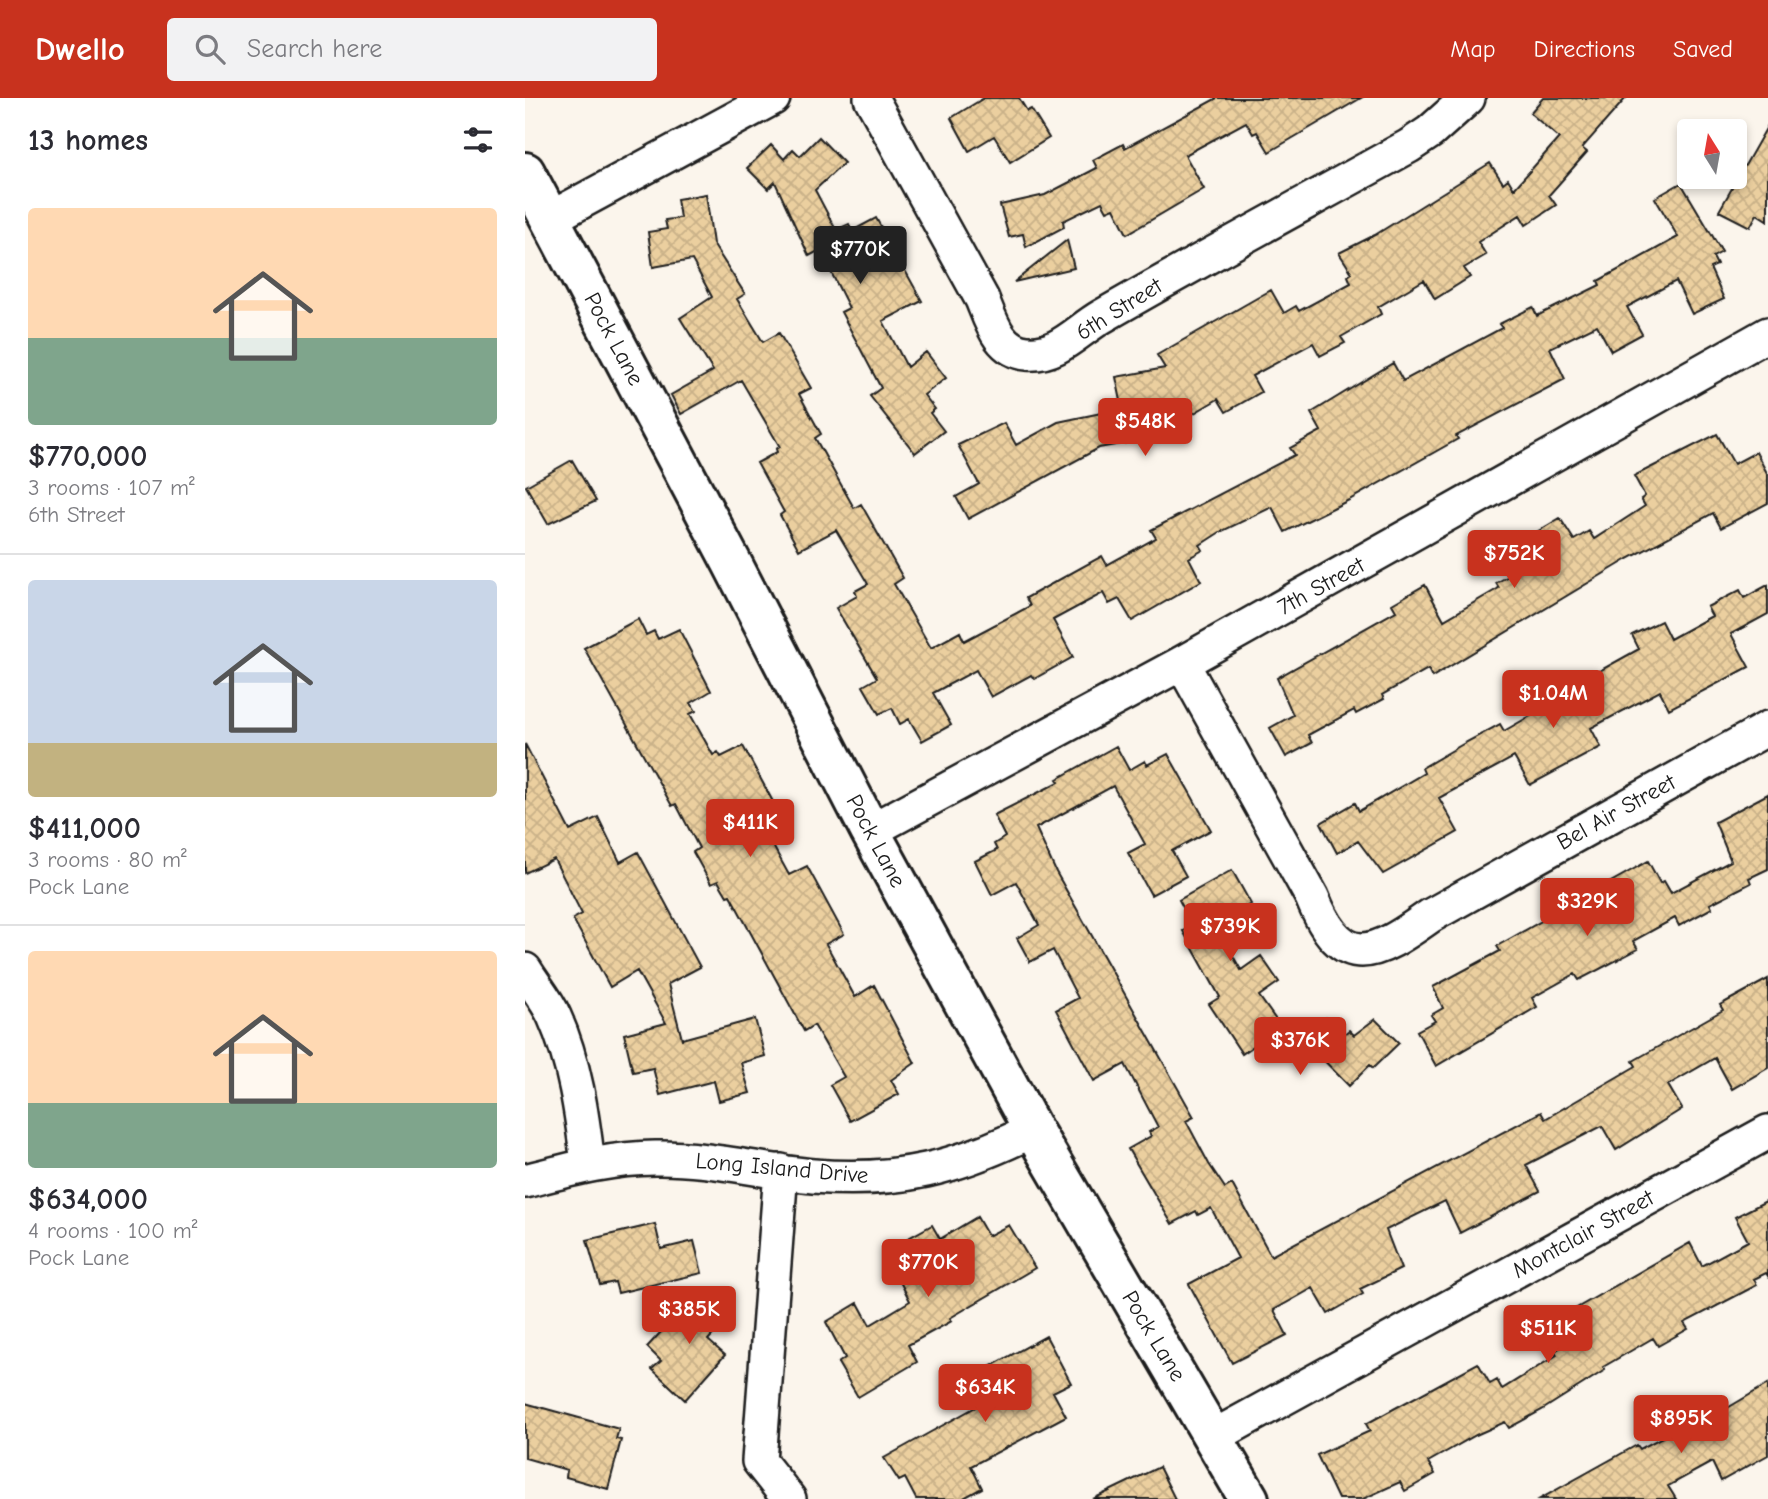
<!DOCTYPE html>
<meta charset="utf-8">
<style>
:root{--surface:#fff;--page:#f2f2f3;--text:#2b2b33;--muted:#7c7c81;--line:#e1e1e2;--accent:#c8321e}
body{margin:0;font-family:"Comic Neue",sans-serif;background:var(--page);color:var(--text);height:100vh;display:flex;flex-direction:column;font-size:26px;white-space:nowrap}
*{box-sizing:border-box;margin:0}
p{font-size:23px;color:var(--muted)}
.icon{flex:none;width:38px;height:38px;fill:none;stroke:currentColor;stroke-width:2;stroke-linecap:round;stroke-linejoin:round}
.map{position:relative;flex:1;overflow:hidden}
.sheet{display:flex;flex-direction:column;background:var(--surface);width:525px}
.sheet>*{flex:none}
.needle{width:46px;rotate:349deg}
.buttons{position:absolute;left:1152px;top:21px;display:grid;gap:14px}
.buttons a{display:grid;place-items:center;width:70px;height:70px;border-radius:7px;background:var(--surface);box-shadow:0 4px 10px #0003;font-size:35px}
.price{position:absolute;translate:-50% -60px;padding:0 16px;border-radius:7px;background:var(--accent);color:#fff;font-size:23px;line-height:46px;filter:drop-shadow(0 2px 4px #0008)}
.price::after{content:'';position:absolute;left:50%;top:42px;width:21px;height:16px;margin-left:-10px;background:inherit;clip-path:polygon(0 0,100% 0,50% 100%)}
.price.active{background:#222;color:#fff}
ul{padding:0;list-style:none}
li{display:grid;align-content:center;gap:14px;height:371px;padding:0 28px}
li+li{border-top:2px solid var(--line)}
li span{display:grid;place-items:center;height:217px;border-radius:7px;color:#555}
li>.icon{margin-inline-start:auto}
span .icon{width:126px;height:126px;fill:#fffc;stroke-width:1}
li b{font-size:30px}
h2{display:flex;justify-content:space-between;align-items:center;height:84px;padding:0 28px;font-size:30px}
header{display:flex;align-items:center;gap:42px;box-sizing:border-box;height:98px;padding:0 35px;background:var(--accent);color:#fff}
header strong{font-size:33px}
nav{display:flex;gap:38px;margin-inline-start:auto;font-size:24px}
.search{width:490px;height:63px;background:var(--page);display:flex;align-items:center;gap:18px;box-sizing:border-box;padding:0 24px;border-radius:7px;color:var(--muted);font-size:26px}
main{display:flex;flex:1;min-height:0}
.map>svg:first-child{display:block}
.building{fill:url(#building-cross-hatch);stroke:#1c1c1c;stroke-width:2}
.lines{fill:none;stroke-linecap:round;stroke-linejoin:round}
.minor-casing{stroke:#1c1c1c;stroke-width:38}
.tertiary-casing{stroke:#1c1c1c;stroke-width:44}
.minor{stroke:#fff;stroke-width:33}
.tertiary{stroke:#fff;stroke-width:38}
.labels{text-anchor:middle;dominant-baseline:central;stroke-width:5;stroke-linejoin:round;paint-order:stroke}
.street-label{font-size:23px;fill:#1c1c1c;stroke:#fff}
</style>
<header>
<strong>Dwello</strong>
<div class="search"><svg class="icon" aria-label="search" viewBox="0 0 24 24"><circle cx="10" cy="10" r="6"/><path d="M15 15l6 6"/></svg>Search here</div>
<nav><a>Map</a><a>Directions</a><a>Saved</a></nav>
</header>
<main>
<section class="sheet">
<h2>13 homes<svg class="icon" aria-label="filters" viewBox="0 0 24 24"><path d="M4 7h16M4 17h16"/><circle cx="9" cy="7" r="2"/><circle cx="15" cy="17" r="2"/></svg></h2>
<ul>
<li><span style="background:linear-gradient(#ffd9b3 60%,#7fa58c 0)"><svg class="icon" aria-label="home" viewBox="0 0 24 24"><path d="M3 11l9-7 9 7M6 9v11h12V9"/></svg></span><div><b>$770,000</b><p>3 rooms · 107 m²</p><p>6th Street</p></div></li>
<li><span style="background:linear-gradient(#c9d6e8 75%,#c2b280 0)"><svg class="icon" aria-label="home" viewBox="0 0 24 24"><path d="M3 11l9-7 9 7M6 9v11h12V9"/></svg></span><div><b>$411,000</b><p>3 rooms · 80 m²</p><p>Pock Lane</p></div></li>
<li><span style="background:linear-gradient(#ffd9b3 70%,#7fa58c 0)"><svg class="icon" aria-label="home" viewBox="0 0 24 24"><path d="M3 11l9-7 9 7M6 9v11h12V9"/></svg></span><div><b>$634,000</b><p>4 rooms · 100 m²</p><p>Pock Lane</p></div></li>
</ul>
</section>
<div class="map">
<svg width="1243" height="1401" viewBox="0 0 1243 1401">
<defs>
<pattern id="building-cross-hatch" width="8" height="8" patternUnits="userSpaceOnUse" patternTransform="scale(1.75)"><rect width="8" height="8" fill="#ebcf9f"/><path d="M0 0l8 8M0 8l8-8" fill="none" stroke="#c9b188"/></pattern>
</defs>
<rect width="100%" height="100%" fill="#fbf5ec"/>
<filter id="ink" filterUnits="userSpaceOnUse"><feTurbulence type="fractalNoise" baseFrequency=".0143" numOctaves="2"/><feDisplacementMap in="SourceGraphic" scale="14" xChannelSelector="R" yChannelSelector="G"/><feConvolveMatrix kernelMatrix="1 2 1 2 8 2 1 2 1" color-interpolation-filters="sRGB"/></filter>
<g filter="url(#ink)">
<!-- building -->
<path class="building" d="M459,0H494L502,13L506,11L524,40L485,64L469,38L444,53L426,20Z
M692,0H836L744,54L732,34L728,36L721,24L660,57L679,91L602,136L589,110L582,113L577,104L538,123L539,129L501,149L498,136L484,139L475,107L520,97L572,70L568,62L598,46L600,50Z
M1018,0H1101L1057,50L1062,54L1024,97L1031,107L1001,127L995,117L953,144L961,157L939,170L945,179L910,201L899,182L853,209L856,216L816,239L820,245L795,258L788,245L727,278L736,294L701,314L693,301L644,330L645,337L574,350L443,421L431,399L454,386L433,347L479,325L491,347L533,324L581,314L580,306L596,303L591,279L640,270L632,257L746,192L759,215L771,208L774,213L826,185L823,178L827,175L814,155L850,137L965,65L978,85L983,81L989,91L1034,40L1005,15Z
M1243,27V123L1232,116L1225,129L1194,113Z
M294,39L319,65L290,92L311,132L324,126L327,133L351,120L397,203L358,223L382,269L401,254L421,280L399,297L410,311L405,315L419,333L390,355L345,298L356,290L316,214L324,210L295,152L284,158L250,84L243,91L222,70L246,47L259,61L268,51L275,58Z
M1156,85L1197,154L1188,159L1192,167L1185,170L1199,201L1167,216L1151,183L1102,209L1117,236L1086,253L1072,227L1025,250L1040,281L931,338L933,341L824,402L760,434L747,409L695,434L675,447L678,452L664,460L676,483L607,523L594,501L584,506L578,495L528,522L548,559L509,581L506,577L466,599L451,572L408,595L426,627L397,643L384,621L375,626L367,610L354,616L338,588L352,580L311,510L332,498L330,493L343,486L311,432L274,452L255,417L259,414L232,365L252,354L251,351L255,349L216,282L156,316L146,297L188,273L155,220L187,199L167,162L128,169L123,134L142,131L140,122L155,120L152,101L181,96L188,146L220,196L212,201L238,244L254,235L286,290L274,296L296,336L290,340L329,410L336,406L378,480L369,486L406,550L435,534L439,543L505,508L501,500L577,458L582,467L631,440L626,432L770,357L765,350L796,333L786,315L868,265L878,283L977,230L974,226L1008,209L1012,218L1075,187L1073,183L1153,139L1130,100Z
M542,142L549,170L489,184Z
M1192,336L1209,366L1231,354L1243,377V405L1196,430L1188,415L1103,461L907,579L903,571L857,597L859,601L831,616L829,612L783,637L787,645L761,659L745,630L768,617L752,580L871,513L867,506L900,487L919,522L974,490L971,485L987,476L975,456L1035,420L1049,442L1064,433L1069,441L1120,408L1116,401L1120,398L1109,378Z
M47,362L71,403L23,426L1,388Z
M1243,487V516L1206,536L1224,569L1144,611L1135,593L1066,630L1076,649L1005,687L989,659L945,683L914,700L933,734L858,776L833,743L812,755L796,725L830,705L834,713L899,675L897,670L938,646L975,626L979,633L1023,608L1020,603L1114,551L1107,537L1136,523L1145,541L1187,518L1182,509L1215,492L1219,500Z
M113,521L121,537L129,533L133,541L154,531L186,593L166,605L171,613L165,616L188,657L193,654L196,659L218,648L254,715L236,726L264,777L282,768L319,836L301,846L330,899L349,887L390,965L366,982L374,996L325,1023L305,987L319,979L289,927L279,933L205,797L202,798L193,783L186,786L168,754L174,750L151,706L147,708L59,550Z
M0,646L45,733L73,719L95,764L113,754L175,869L143,886L157,941L230,921L240,958L216,965L225,995L194,1003L189,983L135,997L128,970L108,974L99,936L141,925L112,873L85,889L48,821L57,816L29,761L0,775Z
M591,648L604,672L620,663L622,667L643,656L686,732L647,753L661,778L626,797L603,755L620,746L588,688L511,730L531,774L669,1019L661,1023L684,1066L700,1090L707,1086L746,1158L1016,1014L1020,1021L1111,968L1108,963L1198,912L1195,907L1243,881V970L1207,991L1190,960L1143,987L1157,1011L1091,1052L1077,1028L1001,1067L1015,1093L935,1135L920,1103L861,1132L876,1171L835,1191L838,1196L803,1216L788,1190L749,1212L762,1237L707,1265L664,1186L713,1160L686,1110L673,1117L671,1113L647,1126L603,1051L626,1038L624,1034L633,1029L600,966L569,983L531,912L553,900L528,852L505,864L492,840L514,827L491,784L467,797L450,763L472,752L469,746L480,739L469,717L534,684L532,681Z
M1243,696V771L1224,780L1226,785L1185,806L1187,810L1154,828L1150,820L1108,843L1113,851L1054,882L1050,876L1007,900L1012,909L911,968L892,933L910,923L906,917L918,910L908,889L975,853L972,848L1123,763L1135,785L1139,783L1146,795L1206,763L1190,724Z
M707,772L726,806L690,826L716,872L736,858L754,884L734,898L756,929L717,956L684,906L695,899L658,833L668,828L654,802Z
M801,920L818,937L824,932L829,937L850,921L874,945L848,970L845,967L824,988L778,941Z
M1243,1102V1178L1241,1175L1229,1181L1232,1187L1159,1225L1163,1231L1133,1248L1128,1240L1078,1269L1080,1272L1017,1312L984,1330L980,1324L951,1337L903,1364L910,1376L880,1393L875,1384L838,1401H813L792,1357L845,1333L841,1326L953,1265L965,1286L972,1282L977,1291L1032,1257L1030,1253L1042,1245L1029,1223L1165,1145L1177,1168L1223,1143L1210,1119Z
M452,1119L463,1138L484,1127L510,1170L425,1220L427,1223L383,1247L392,1264L333,1299L313,1265L320,1260L301,1224L333,1205L345,1227L385,1203L371,1176L392,1164L380,1142L407,1127L415,1141Z
M130,1126L136,1151L169,1143L177,1175L93,1195L90,1184L75,1187L62,1142Z
M174,1193L203,1220L183,1242L200,1257L160,1302L127,1271L136,1263L122,1249Z
M521,1238L546,1285L528,1294L541,1318L446,1368L457,1390L437,1401H391L380,1380L374,1383L359,1360L456,1306L439,1283Z
M1243,1286V1357L1196,1383L1187,1364L1143,1388L1151,1401H1015L1112,1347L1115,1351L1186,1313L1189,1318Z
M0,1305L94,1331L91,1341L96,1342L83,1391L41,1379L42,1372L0,1360Z
M634,1369L650,1401H568Z"/>
<g class="lines">
<defs>
<path id="minor" d="M346,0L457,201C466,223 474,253 502,255C532,258 552,233 576,219C678,160 781,105 884,48L905,34L943,0
M26,120L248,0
M657,565L787,799C818,876 850,857 905,818L1243,630
M345,733L657,565L1243,236
M0,872C9,887 22,902 29,918C50,965 57,1016 63,1066
M256,1073L234,1363L264,1401
M0,1083C43,1072 86,1060 130,1060C183,1059 235,1073 288,1078C374,1085 432,1070 508,1032
M688,1339L1243,1034"/>
<path id="tertiary" d="M0,74L207,465L345,733L508,1032L724,1401"/>
</defs>
<!-- minor casing -->
<use href="#minor" class="minor-casing"/>
<!-- tertiary casing -->
<use href="#tertiary" class="tertiary-casing"/>
<!-- minor -->
<use href="#minor" class="minor"/>
<!-- tertiary -->
<use href="#tertiary" class="tertiary"/>
</g>
</g>
<g class="labels">
<!-- street labels -->
<g class="street-label">
<text transform="translate(594 211) rotate(-32)">6th Street</text>
<text transform="translate(89 241) rotate(62)">Pock Lane</text>
<text transform="translate(796 488) rotate(-29)">7th Street</text>
<text transform="translate(1091 714) rotate(-29)">Bel Air Street</text>
<text transform="translate(351 743) rotate(62)">Pock Lane</text>
<text transform="translate(257 1070) rotate(5)">Long Island Drive</text>
<text transform="translate(1058 1136) rotate(-29)">Montclair Street</text>
<text transform="translate(629 1238) rotate(59)">Pock Lane</text>
</g>
</g>
</svg>
<div class="buttons">
<a><svg class="needle" viewBox="-14 -14 28 28"><path d="M0-13l5 13h-10z" fill="#e53935"/><path d="M0 13l5-13h-10z" fill="#7c7c81"/></svg></a>
</div>
<b class="price active" style="left:335px;top:188px">$770K</b>
<b class="price" style="left:620px;top:360px">$548K</b>
<b class="price" style="left:989px;top:492px">$752K</b>
<b class="price" style="left:1028px;top:632px">$1.04M</b>
<b class="price" style="left:225px;top:761px">$411K</b>
<b class="price" style="left:1062px;top:840px">$329K</b>
<b class="price" style="left:705px;top:865px">$739K</b>
<b class="price" style="left:775px;top:979px">$376K</b>
<b class="price" style="left:403px;top:1201px">$770K</b>
<b class="price" style="left:164px;top:1248px">$385K</b>
<b class="price" style="left:1023px;top:1267px">$511K</b>
<b class="price" style="left:460px;top:1326px">$634K</b>
<b class="price" style="left:1156px;top:1357px">$895K</b>
</div>
</main>
